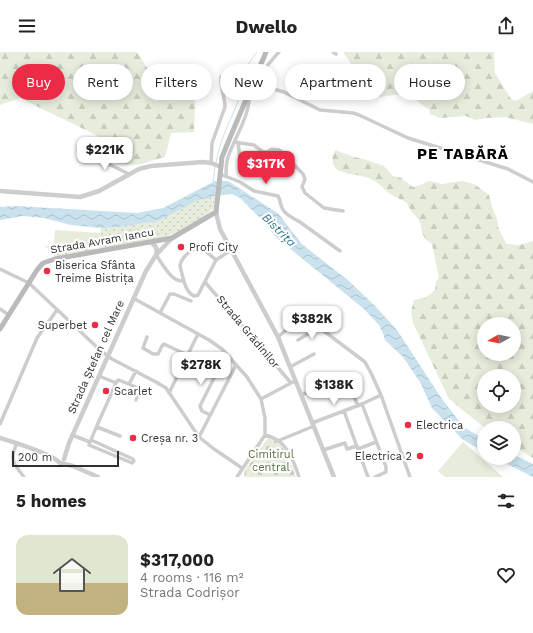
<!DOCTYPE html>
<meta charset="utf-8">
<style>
:root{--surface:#fff;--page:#f6f6f6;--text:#222;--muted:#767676;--accent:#ec2c46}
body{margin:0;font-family:"Work Sans",sans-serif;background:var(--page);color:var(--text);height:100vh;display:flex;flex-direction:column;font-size:15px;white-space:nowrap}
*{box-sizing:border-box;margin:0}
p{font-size:13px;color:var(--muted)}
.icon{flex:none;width:22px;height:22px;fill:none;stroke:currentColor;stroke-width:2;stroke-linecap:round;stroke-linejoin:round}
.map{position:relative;height:425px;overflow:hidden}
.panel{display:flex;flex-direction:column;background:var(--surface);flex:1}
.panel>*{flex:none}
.guide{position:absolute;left:12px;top:12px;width:509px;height:36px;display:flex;gap:8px}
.needle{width:26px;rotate:261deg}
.controls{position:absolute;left:477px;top:265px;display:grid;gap:8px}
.controls a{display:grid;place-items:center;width:44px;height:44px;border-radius:50%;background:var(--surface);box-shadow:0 2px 10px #0003;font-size:20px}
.scale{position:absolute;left:12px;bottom:10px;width:107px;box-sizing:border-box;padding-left:4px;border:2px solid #303030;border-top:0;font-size:11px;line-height:14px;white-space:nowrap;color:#303030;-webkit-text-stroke:3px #fff;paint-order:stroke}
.price{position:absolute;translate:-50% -34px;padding:0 9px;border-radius:8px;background:#fff;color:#222;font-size:13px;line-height:26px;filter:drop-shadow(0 1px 2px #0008)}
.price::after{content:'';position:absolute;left:50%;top:24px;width:12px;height:9px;margin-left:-6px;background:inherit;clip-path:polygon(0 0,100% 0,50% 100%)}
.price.selected{background:var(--accent);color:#fff}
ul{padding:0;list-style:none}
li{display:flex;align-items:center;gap:12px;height:100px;padding:0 16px}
li span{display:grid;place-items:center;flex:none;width:112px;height:80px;border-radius:12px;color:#555}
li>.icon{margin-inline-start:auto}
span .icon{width:48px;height:48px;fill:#fffc;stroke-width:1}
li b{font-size:17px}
h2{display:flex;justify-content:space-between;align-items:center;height:48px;padding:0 16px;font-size:17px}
.tag{padding:0 14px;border-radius:18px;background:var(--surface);box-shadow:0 2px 10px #0003;font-size:14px;line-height:36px}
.tag.selected{background:var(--accent);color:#fff}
header{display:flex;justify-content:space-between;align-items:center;height:52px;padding:0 16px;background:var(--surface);font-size:18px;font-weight:700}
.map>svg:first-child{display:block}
.green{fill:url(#green-dots)}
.forest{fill:url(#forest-firs);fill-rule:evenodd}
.cemetery{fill:url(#cemetery-stones)}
.pitch{fill:#e7eddd}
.water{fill:url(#water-waves)}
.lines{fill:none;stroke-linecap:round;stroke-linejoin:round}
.stream{stroke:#c9e2ee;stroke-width:1}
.minor{stroke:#cdcdcd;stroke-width:3.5}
.tertiary{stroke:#cdcdcd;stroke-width:4.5}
.secondary{stroke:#bababa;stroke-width:5}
.poi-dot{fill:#ec2c46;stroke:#fff;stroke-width:1.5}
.labels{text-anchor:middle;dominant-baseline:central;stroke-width:4;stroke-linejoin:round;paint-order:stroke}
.street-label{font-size:11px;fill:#303030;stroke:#fff}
.poi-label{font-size:11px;fill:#303030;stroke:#fff;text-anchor:start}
.park-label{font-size:11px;fill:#566e3b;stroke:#fff}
.water-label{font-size:12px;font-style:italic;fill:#3a7896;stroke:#fff}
.district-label{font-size:15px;font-weight:bold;letter-spacing:1px;fill:#000;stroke:#fff}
</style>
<header><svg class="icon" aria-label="menu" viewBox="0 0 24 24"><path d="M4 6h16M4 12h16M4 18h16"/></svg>Dwello<svg class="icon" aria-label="share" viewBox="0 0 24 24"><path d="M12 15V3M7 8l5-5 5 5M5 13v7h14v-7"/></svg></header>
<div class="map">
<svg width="533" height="425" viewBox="0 0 533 425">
<defs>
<pattern id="green-dots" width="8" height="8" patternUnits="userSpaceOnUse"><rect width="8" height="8" fill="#e7eddd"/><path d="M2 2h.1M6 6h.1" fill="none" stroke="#c6ccbe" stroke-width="1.8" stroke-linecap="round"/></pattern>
<pattern id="forest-firs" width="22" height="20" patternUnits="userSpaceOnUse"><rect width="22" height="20" fill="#e7eddd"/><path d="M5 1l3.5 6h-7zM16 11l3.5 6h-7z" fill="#c6ccbe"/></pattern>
<pattern id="cemetery-stones" width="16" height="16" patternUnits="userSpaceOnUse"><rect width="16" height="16" fill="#e7eddd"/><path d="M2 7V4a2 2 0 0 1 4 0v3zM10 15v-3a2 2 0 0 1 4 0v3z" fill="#c6ccbe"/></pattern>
<pattern id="water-waves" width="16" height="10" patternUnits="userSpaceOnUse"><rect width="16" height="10" fill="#c9e2ee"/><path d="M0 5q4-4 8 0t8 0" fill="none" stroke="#adc2cc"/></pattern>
</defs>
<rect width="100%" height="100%" fill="#fff"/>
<!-- green -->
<path class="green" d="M215,144L214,156C201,168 180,180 165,185L55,205L45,194L99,197L101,176L119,175L159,169L196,149Z"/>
<!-- forest -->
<path class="forest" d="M0,0H137L148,17L187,24L195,50L194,80L171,81L165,105C151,108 138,116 125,112L96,83L20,46L0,53Z
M343,0H494L495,21L511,47L516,49L533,39V72L505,65L486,66L475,68L466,64L440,66L430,62L429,57C423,55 421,51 416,48C405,40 394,43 381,45L362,34L357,27V20Z
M335,98L354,105L367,108L384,114L393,124L402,126L403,128L413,135L421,133L426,130L430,129L442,132L462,129L474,132L489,143C491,152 493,157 496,165C498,168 498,172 498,175C500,179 504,188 507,192L519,193L533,189V406L514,394V376H485L449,347L413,271L411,260L414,248L425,246L435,238L436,229L439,226L432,192C417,182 425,177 418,167C414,161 409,158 407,151C402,148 396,145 390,142C385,138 380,132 373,128C358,119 323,127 335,98ZM484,272H514V302H484ZM484,324H514V354H484Z"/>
<!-- cemetery -->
<path class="cemetery" d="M268,386C285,390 290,410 296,425H244L245,418Z"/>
<!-- pitch -->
<path class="pitch" d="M55,178L100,181L99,195L54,191Z
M463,390L503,425H445L438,419Z"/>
<!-- water -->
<path class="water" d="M215,129H228L279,162L293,181L303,193L349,229L374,253L397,278L442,347L455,364L465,376L484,387V400L462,387L432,356L420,330L403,305L385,288L383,281L379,273L364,257L277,186L258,164L240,146L232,142L215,144L196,149L159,169L119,175L101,176L71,173L44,166L23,164L0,168V155L16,154L137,161L163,156Z
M514,403L533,412V425L495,406H514Z"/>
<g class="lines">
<!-- stream -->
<path class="stream" d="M243,34C247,16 245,15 257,0
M216,111C220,84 235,62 242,37
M213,130L215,114"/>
<!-- minor -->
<path class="minor" d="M333,0L336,2
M255,25C262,22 273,6 279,0
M253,31L284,40L320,58L353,61L359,63L408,86L508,117L533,130
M234,90L254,93L263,100H268L272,97L279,98L283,101L303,122L305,127L302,135L305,141L324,156L343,159
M238,91L241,115L264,112L282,116L288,113L296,115
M88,102L129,122
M211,111L212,91L225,55C225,45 220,35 221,25
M220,122L240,130L254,139L278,144C280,147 280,150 281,153C283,162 293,166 300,170L340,199
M226,124C226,118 226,111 228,105C235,84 251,63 249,40C235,32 234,31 237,15
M156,203C162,211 173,233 184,228
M216,208L201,195C192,195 181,206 180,214C183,224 184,239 194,244L198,243L216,208L231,198
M0,217L29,231L101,299L112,307L156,330L166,336L199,385L214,397L242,416
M205,230L291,331
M133,246L209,288L222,297L247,325L261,347L265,366V383L237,425
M0,257L9,263
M160,261L170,242H174L191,249
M147,285L143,296L153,302H158L162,294L164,292L187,303
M278,285L302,264H304L365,310L371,321L381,343L410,425
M298,288L318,276
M201,304L219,309
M290,315L314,302
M99,324L116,331
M129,332L136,319
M169,341L198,282
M301,343L322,335L325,336L328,341L333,342L349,336L351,338L358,354
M261,347L293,330
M362,352L386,415V420L375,425
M344,359L368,425
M210,363L202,359L200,354L218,318L216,313L225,300
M312,371L362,352L381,343
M0,372L37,286L57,258
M97,375L120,384
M72,383L90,390
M265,383C286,387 293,407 299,425
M199,385L236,313
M91,388L133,407L134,409L132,411L89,393C97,372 107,352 116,331L118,328H119L138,336L139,340L136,348
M280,388L314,374
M17,391C9,408 14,412 24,425
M358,397L376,390
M323,398L345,391L347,397L357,394"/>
<!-- tertiary -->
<path class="tertiary" d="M0,139L80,145L99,139L139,117L151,114L203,110L211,111L221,115
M216,160L220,177L278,285L334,425
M150,190C156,193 158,197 156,203
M0,386C13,390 52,402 60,411L73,414L98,425
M64,407L69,391L146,219L156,203L172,186"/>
<!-- secondary -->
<path class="secondary" d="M0,277L37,218L43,211L55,207L172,186L216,160L222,105L229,88L266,0"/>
</g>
<!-- markers -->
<g class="poi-dot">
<circle cx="181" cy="195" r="4"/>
<circle cx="47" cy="219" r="4"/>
<circle cx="95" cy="273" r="4"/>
<circle cx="106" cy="339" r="4"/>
<circle cx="408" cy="373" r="4"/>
<circle cx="133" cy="386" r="4"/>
<circle cx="420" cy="404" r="4"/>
</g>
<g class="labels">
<!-- street labels -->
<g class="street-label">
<text transform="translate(102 189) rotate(-10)">Strada Avram Iancu</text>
<text transform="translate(248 280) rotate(50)">Strada Grădinilor</text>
<text transform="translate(96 305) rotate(-66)">Strada Ștefan cel Mare</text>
</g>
<!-- poi labels -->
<g class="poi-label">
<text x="189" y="195">Profi City</text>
<text x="55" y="213">Biserica Sfânta<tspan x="55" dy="13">Treime Bistrița</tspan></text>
<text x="87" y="273" text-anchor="end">Superbet</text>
<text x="114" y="339">Scarlet</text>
<text x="416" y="373">Electrica</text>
<text x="141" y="386">Creșa nr. 3</text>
<text x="412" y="404" text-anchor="end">Electrica 2</text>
</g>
<!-- park labels -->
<g class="park-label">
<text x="271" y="402">Cimitirul<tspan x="271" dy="13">central</tspan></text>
</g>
<!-- water labels -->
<g class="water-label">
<text transform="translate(279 178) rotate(45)">Bistrița</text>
</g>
<!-- district labels -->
<g class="district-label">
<text x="463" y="102">PE TABĂRĂ</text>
</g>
</g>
</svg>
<div class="controls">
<a><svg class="needle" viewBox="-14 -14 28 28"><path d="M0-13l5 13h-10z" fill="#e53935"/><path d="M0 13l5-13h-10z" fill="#767676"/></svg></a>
<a><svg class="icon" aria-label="locate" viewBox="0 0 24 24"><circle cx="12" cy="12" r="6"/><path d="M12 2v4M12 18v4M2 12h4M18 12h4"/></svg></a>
<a><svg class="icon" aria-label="layers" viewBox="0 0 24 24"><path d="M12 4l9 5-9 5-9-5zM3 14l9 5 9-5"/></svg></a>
</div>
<div class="scale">200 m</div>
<b class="price" style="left:105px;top:119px">$221K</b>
<b class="price selected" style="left:266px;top:133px">$317K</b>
<b class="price" style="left:312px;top:288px">$382K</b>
<b class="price" style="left:201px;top:334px">$278K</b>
<b class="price" style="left:334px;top:354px">$138K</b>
<div class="guide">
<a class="tag selected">Buy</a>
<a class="tag">Rent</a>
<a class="tag">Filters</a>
<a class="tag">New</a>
<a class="tag">Apartment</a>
<a class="tag">House</a>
</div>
</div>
<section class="panel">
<h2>5 homes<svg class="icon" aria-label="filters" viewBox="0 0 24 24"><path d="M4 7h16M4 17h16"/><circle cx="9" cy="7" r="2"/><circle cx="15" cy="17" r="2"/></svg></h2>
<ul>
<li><span style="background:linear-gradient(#dfe7d0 60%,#c2b280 0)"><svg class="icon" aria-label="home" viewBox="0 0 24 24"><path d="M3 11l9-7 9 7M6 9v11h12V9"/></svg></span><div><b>$317,000</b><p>4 rooms · 116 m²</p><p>Strada Codrișor</p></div><svg class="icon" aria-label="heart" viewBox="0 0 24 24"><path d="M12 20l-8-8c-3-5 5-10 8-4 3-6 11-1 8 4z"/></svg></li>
</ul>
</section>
